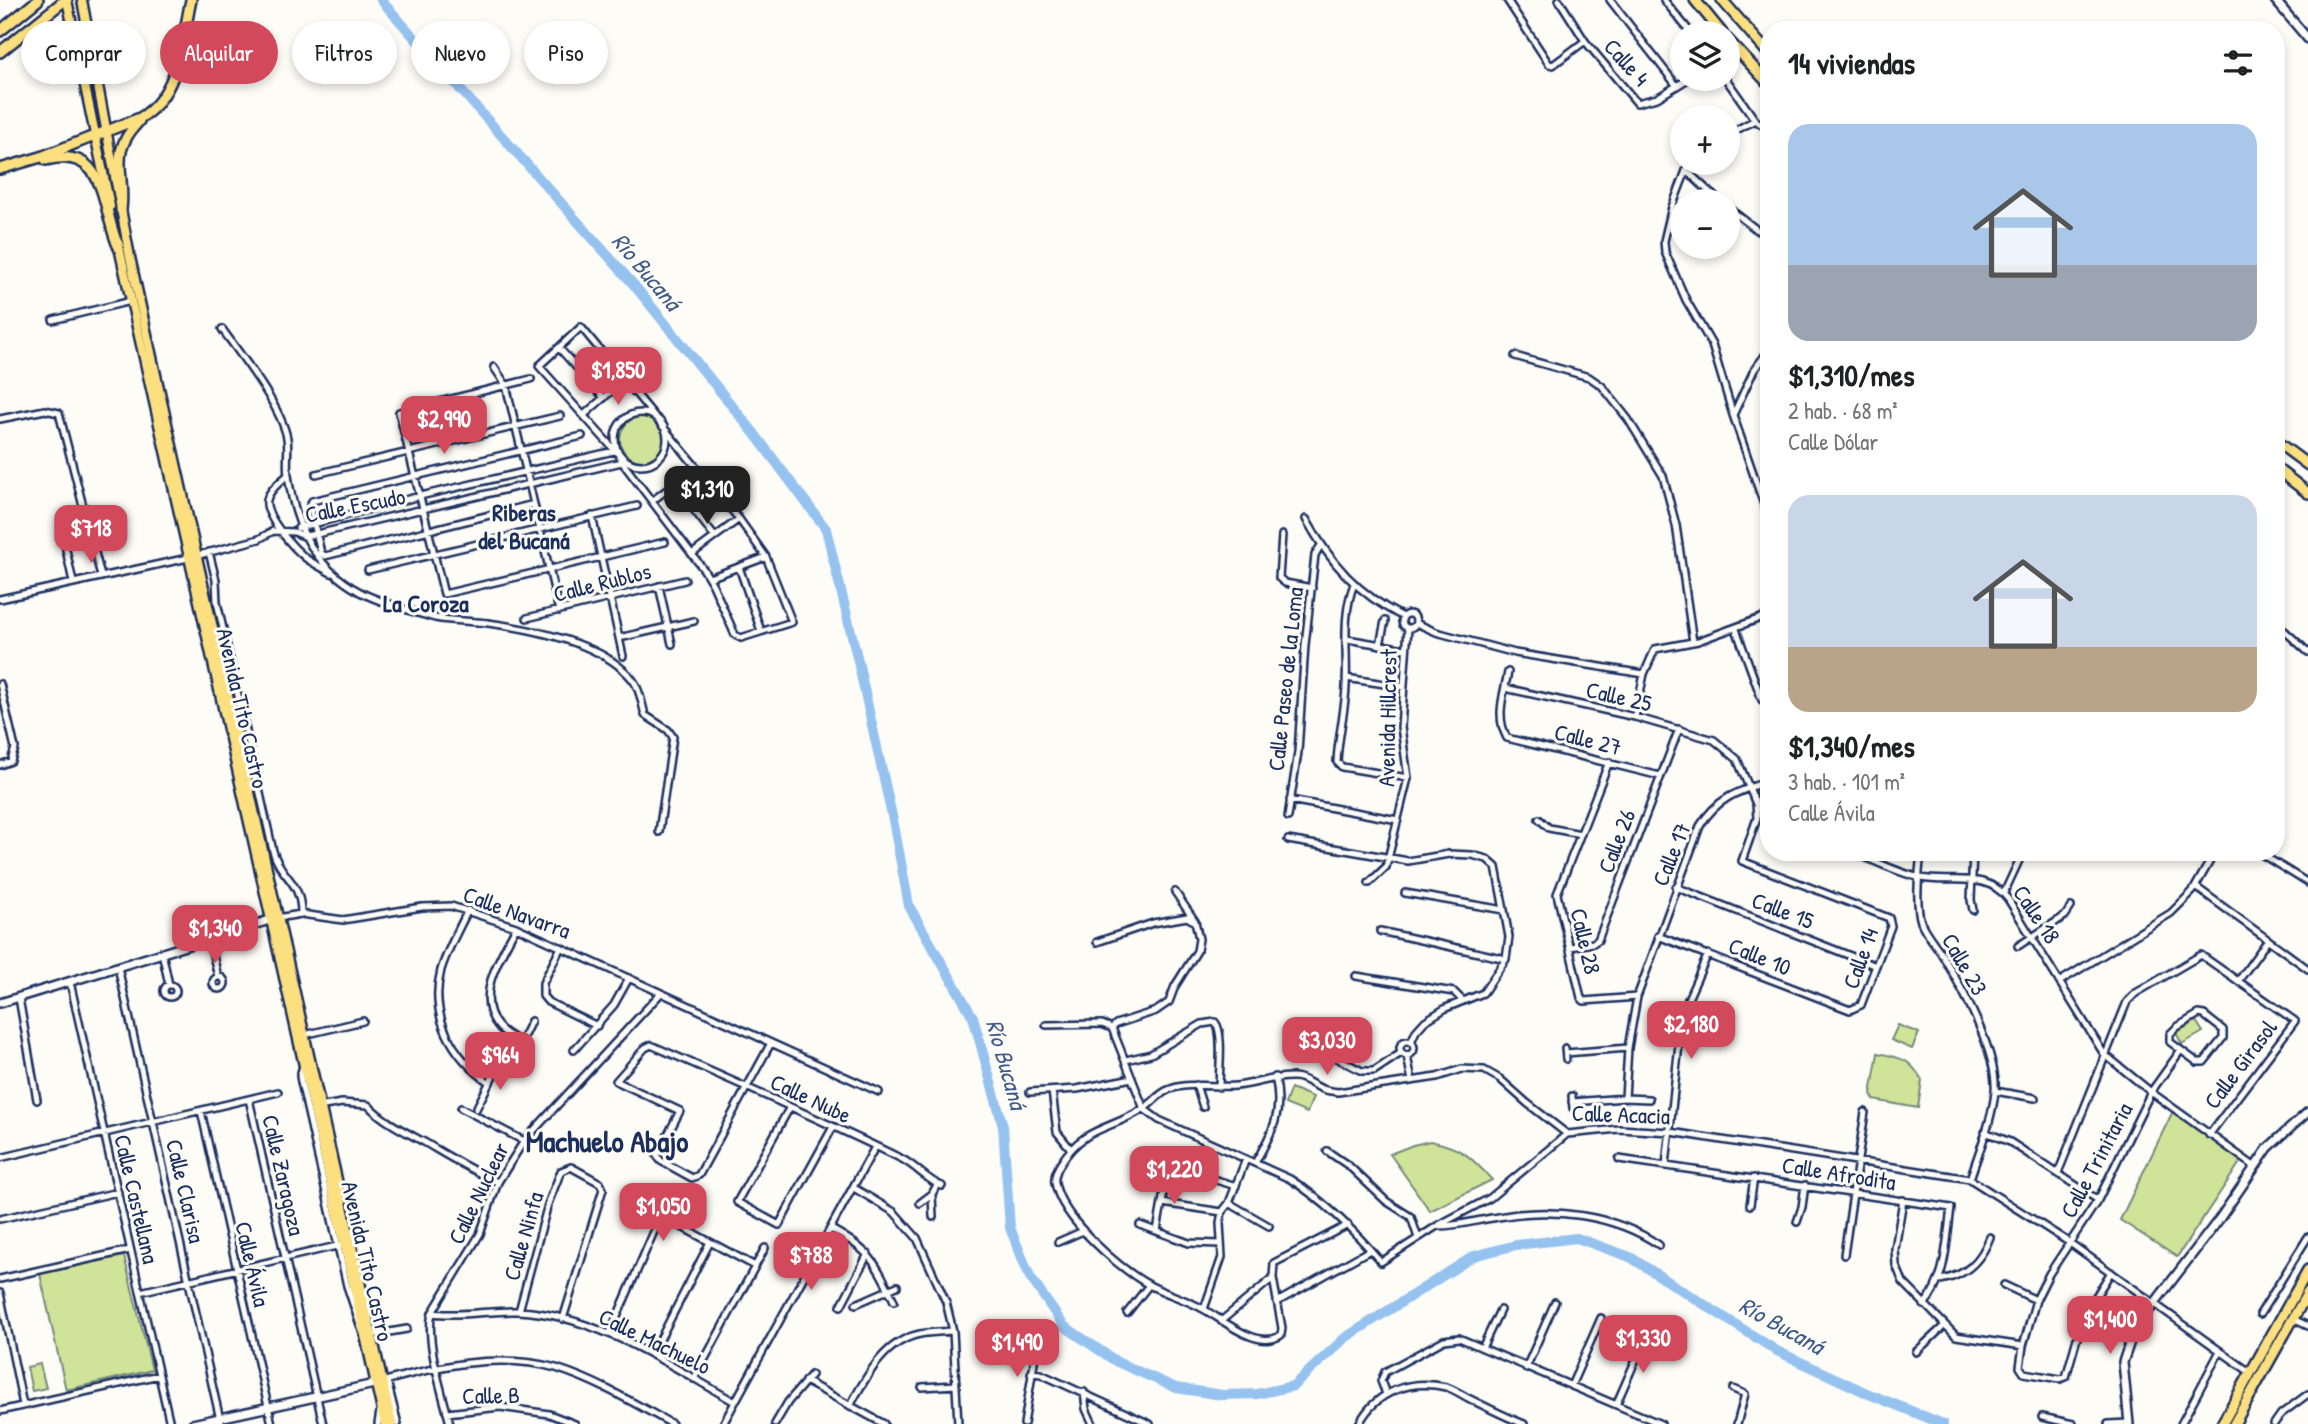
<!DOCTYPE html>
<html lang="es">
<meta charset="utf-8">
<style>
:root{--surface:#fff;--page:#f6f6f6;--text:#202124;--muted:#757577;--accent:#d1495b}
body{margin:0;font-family:"Patrick Hand",sans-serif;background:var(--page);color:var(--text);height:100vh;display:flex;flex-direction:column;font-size:26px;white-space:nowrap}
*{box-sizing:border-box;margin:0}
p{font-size:23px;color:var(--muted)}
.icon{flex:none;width:38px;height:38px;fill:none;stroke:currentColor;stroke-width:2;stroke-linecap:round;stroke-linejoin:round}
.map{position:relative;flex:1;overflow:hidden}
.side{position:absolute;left:1760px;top:21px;width:525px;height:840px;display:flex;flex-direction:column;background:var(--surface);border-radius:28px;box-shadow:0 4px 10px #0003}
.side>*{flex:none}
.banner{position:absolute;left:21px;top:21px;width:665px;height:63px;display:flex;gap:14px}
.fabs{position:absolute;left:1670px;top:21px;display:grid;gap:14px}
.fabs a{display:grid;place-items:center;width:70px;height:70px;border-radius:50%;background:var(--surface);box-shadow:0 4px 10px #0003;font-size:35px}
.price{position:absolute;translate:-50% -60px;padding:0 16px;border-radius:14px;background:var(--accent);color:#fff;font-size:23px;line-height:46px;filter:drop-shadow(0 2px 4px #0008)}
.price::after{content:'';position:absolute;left:50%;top:42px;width:21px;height:16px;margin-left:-10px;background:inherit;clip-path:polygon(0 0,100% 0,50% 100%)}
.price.selected{background:#222;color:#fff}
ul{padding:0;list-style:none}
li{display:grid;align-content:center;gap:14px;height:371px;padding:0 28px}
li span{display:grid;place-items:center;height:217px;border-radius:21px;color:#555}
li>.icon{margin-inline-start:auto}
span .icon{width:126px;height:126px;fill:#fffc;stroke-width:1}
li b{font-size:30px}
h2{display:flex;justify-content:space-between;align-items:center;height:84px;padding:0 28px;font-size:30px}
.pill{padding:0 24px;border-radius:32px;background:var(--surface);box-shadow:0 4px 10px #0003;font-size:24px;line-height:63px}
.pill.selected{background:var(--accent);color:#fff}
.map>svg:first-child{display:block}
.green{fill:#cfe498;stroke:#758a7b;stroke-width:2}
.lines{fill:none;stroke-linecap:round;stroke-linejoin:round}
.river{stroke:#96c2ef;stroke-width:10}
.street-casing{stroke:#1b2f5e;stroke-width:10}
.secondary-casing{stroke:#1b2f5e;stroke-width:12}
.primary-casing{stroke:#1b2f5e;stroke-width:13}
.highway-casing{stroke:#1b2f5e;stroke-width:14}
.street{stroke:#fdfcf7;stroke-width:5}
.secondary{stroke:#fdfcf7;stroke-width:7}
.primary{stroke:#fce080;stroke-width:8}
.highway{stroke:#fce080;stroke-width:9}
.labels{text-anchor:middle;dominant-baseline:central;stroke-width:6;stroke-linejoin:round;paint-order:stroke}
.street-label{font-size:23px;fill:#1b2f5e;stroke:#fdfcf7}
.water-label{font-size:24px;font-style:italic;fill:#405b8a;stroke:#fdfcf7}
.neighbourhood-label{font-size:24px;font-weight:bold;fill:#1b2f5e;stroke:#fdfcf7}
.district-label{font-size:30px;font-weight:bold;fill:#1b2f5e;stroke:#fdfcf7}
</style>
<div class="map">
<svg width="2308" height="1424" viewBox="0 0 2308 1424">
<rect width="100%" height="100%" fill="#fdfcf7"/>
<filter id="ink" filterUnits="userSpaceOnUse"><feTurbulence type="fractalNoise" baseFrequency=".0143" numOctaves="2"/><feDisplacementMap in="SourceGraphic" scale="14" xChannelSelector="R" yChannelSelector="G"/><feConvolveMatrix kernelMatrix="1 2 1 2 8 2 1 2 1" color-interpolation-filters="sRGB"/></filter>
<g filter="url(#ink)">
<!-- green -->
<path class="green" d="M620 439a22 22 0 1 1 44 0a22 22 0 1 1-44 0Z
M2196,1021L2203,1032L2182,1044L2176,1033Z
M1898,1025L1919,1033L1912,1049L1891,1040Z
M1878,1053C1901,1058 1909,1058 1922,1080L1918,1108L1874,1100L1871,1094Z
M1291,1088L1313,1097L1307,1113L1285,1104Z
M2173,1111L2241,1161L2177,1257L2120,1220Z
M1430,1141C1463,1148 1470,1156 1492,1180L1430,1211L1390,1154L1413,1145Z
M124,1256L152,1370L66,1390L40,1274Z
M40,1364L46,1388L32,1391L27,1367Z"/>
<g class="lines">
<!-- river -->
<path class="river" d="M381,0L634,285L754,433L826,529L858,661L894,825L909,906L973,1017L1003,1126L1010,1228L1030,1277L1064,1326L1117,1362L1176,1388L1222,1395L1257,1394L1293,1386L1345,1338L1474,1256L1516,1245L1577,1238L1630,1257L1777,1351L1869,1394L1943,1424"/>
<defs>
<path id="street" d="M1507,0L1549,64L1553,65L1585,41
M1559,0L1585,41L1637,103L1657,98L1688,79
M1610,0L1677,86
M1664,0L1691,33
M1726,79L1755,120L1769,130
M1727,135L1755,120
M1689,163L1672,207L1664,241L1665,252L1686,300L1712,345L1733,415L1769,519
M1686,170L1719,201
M1727,207L1769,239
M53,320L131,301
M581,327L739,519L766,557L792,622L741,638L735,635L713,585L704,570L622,462L619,455L539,366Z
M222,329C242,357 281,406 287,438C289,449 286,463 288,475C295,526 313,566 360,592C377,601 416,613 435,618C452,621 471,621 488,623C532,629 604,643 633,680C640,689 642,704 645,715L668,730L673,737L659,832
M559,348L604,398
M1515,356L1589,377L1602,386L1628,419L1663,476L1676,525L1693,642
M494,367L506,385L559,611
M531,379L399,412L444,594L665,542
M615 439a26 26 0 1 1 52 0a26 26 0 1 1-52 0Z
M584,415L625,379
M1733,415L1754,370L1769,350
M0,419L45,410L59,413L101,576
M316,474L560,416
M288,475C281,481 269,490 267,500C264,516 294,549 307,559C314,564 323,568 331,573
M674,484L715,537
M652,501L697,467
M534,504L325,556L321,553L310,506L312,501L582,436
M592,516L623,656
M1306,519C1331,564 1357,593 1403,617
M298,528L420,496L614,451
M1282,535L1279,578L1285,583L1312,588
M65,545L73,582
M209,552L216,580L217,602L273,851C281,879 301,879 301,914
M692,554L739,519
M739,567L761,631
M368,570L637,506
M709,578L766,557
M1354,584C1341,617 1348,653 1346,687C1345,712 1338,737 1337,762L1342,767L1408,778
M659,586L672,644
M0,599L188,558L259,539L273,531L294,532L304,536L317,534L622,462
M1402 621a7 7 0 1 1 14 0a7 7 0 1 1-14 0Z
M527,618L685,580
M1416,623L1436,632L1515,653L1644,674
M2277,624L2308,652
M1736,629L1762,700L1769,704
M619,638L694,621
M1347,639L1405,649
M1380,645L1385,621
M1508,672C1504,694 1495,717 1507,738L1660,776
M1346,678L1404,687
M0,684L15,748L11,761L0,765
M1505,688L1635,717L1714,740L1737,759L1756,804L1757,818L1742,861L1889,918L1891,926L1861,1005L1850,1010L1658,936
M1635,717L1644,674L1655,649L1698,641L1769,615
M1609,762L1557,894L1581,998L1584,1001L1637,997
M1290,800L1398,820
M1288,817L1298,752L1305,645L1315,555L1321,545
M1539,819L1549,828L1581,834
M1288,840L1408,861L1449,854L1472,855L1487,859L1496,867L1509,937L1506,959L1483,993L1446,1008L1425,1021L1416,1031L1411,1042
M1853,852C1875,861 1898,873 1921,878C1952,884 1986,870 2008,899L2104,1054L2151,1092L2254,1166
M1921,852C1919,872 1915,903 1921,922C1926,935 1937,945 1944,958C1963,990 1998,1054 1995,1092C1992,1121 1979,1151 1970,1179
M2258,852L2308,883
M1369,883L1386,867L1408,778L1401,727L1408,628
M1676,887L1876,966
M2196,887L2308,969
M1405,893L1504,910
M2004,893L2023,852
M468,910C459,929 447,950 441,970C429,1016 452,1057 490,1083
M1973,910L1971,900L1973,852
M277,918L301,914L343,920L422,907L451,906L516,927L879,1092
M516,927C502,955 473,996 498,1026C503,1033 514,1038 521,1043
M1380,931L1506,959
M209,938L218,977
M1097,942L1153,923L1187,917L1192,920
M2018,946L2065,916L2071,907
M561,947L543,983V996L548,1002L597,1026
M1570,947L1593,943L1598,940L1679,729
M162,952L169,985
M118,967L221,1424
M1356,976L1454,992L1463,1001
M213 983a6 6 0 1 1 12 0a6 6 0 1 1-12 0Z
M2239,980L2268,940
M70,982L170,1424
M2059,982L2171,913L2193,891L2215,852
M164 991a6 6 0 1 1 12 0a6 6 0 1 1-12 0Z
M19,998L37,1100
M2199,1014L2204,1015L2223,1030V1038L2204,1062H2197L2170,1042V1034L2177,1027Z
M1046,1025L1102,1024L1112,1028L1144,1109L1159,1120L1290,1179C1326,1202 1354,1230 1381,1262L1437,1226L1490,1198L1567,1134
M1112,1028L1116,1024L1156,1011L1169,1002L1175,986L1197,951L1199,939L1195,921L1175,892
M304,1035L363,1021
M1296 1043a5 5 0 1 1 10 0a5 5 0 1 1-10 0Z
M1400 1048a7 7 0 1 1 14 0a7 7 0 1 1-14 0Z
M1305,1042L1362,1071H1374L1401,1053
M771,1043L699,1175L692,1178L661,1161L657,1156L680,1111L616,1081L645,1048L651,1045C735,1082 820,1119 902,1159C916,1166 929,1182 942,1186
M1565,1048L1566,1059
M574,1050L614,1005L629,978
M1566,1053L1628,1048
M1407,1056L1412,1081
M1126,1060L1151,1054L1202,1024L1215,1022C1224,1032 1219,1071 1219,1087
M303,1066L300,1076L301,1082L347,1286L362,1331
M509,1066L531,1021
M1196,1085L1203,1107
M1052,1091L1057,1132L1070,1148
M1995,1091L2035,1098
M1030,1092L1077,1089L1132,1078
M1572,1096L1573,1108
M1625,1098L1628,1048L1637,997L1700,826C1718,797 1739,791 1769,781
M249,1099L323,1424
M1572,1102L1625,1098L1649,1099
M318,1107L342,1103L368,1105C383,1121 404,1131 424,1142C448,1156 472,1171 498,1182
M790,1107L737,1202L779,1225L833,1127
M461,1108L524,1141
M476,1109L499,1064
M201,1111L272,1424
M1985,1132L2010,1142L2098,1200
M1327,1151L1349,1166L1386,1201L1411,1217L1418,1238
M0,1158L278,1092
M1619,1159L1951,1208C1946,1243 1947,1277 1924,1305
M1255,1163C1272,1133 1284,1113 1275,1077
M1666,1165L1681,1026L1688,999L1708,954
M2058,1173L2127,1002L2136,993L2201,955L2295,1021L2209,1135
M854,1188L894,1212L917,1238L946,1302L953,1331L958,1424
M1903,1200L1895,1249L1896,1265L1903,1282L1956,1336L2023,1346
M920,1203L932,1194
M1162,1203L1222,1212
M1229,1203L1269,1226
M1750,1205L1754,1178
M933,1217L932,1194L937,1185
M0,1219L118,1192
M1797,1222L1802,1207L1805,1185
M1140,1225L1189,1243L1221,1244
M1348,1225L1274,1263L1273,1278L1282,1328L1281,1335C1259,1351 1223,1320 1205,1310C1188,1300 1169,1295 1151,1286C1120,1269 1062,1220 1055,1183C1054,1176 1057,1169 1061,1163C1084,1126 1111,1130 1143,1109C1152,1104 1158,1094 1168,1090C1189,1081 1214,1088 1236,1086C1256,1084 1274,1076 1294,1077C1304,1077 1313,1086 1323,1089C1327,1091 1333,1091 1338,1092L1437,1077L1462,1069L1484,1070L1500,1079L1527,1103L1567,1134L1619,1129L1671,1132L1970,1179L2070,1243L2251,1373
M1439,1226C1460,1226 1477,1220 1498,1217C1551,1207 1614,1214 1659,1245
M831,1229C870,1250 876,1262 894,1301
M1157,1231L1166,1180L1168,1177L1213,1179L1236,1186
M1058,1242L1083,1231
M1844,1255L1865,1112
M2111,1272L2083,1317L2066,1377L2060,1379L2024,1373L2020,1367L2023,1346L2036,1300L2049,1274L2098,1200L2151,1092L2181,1050
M0,1279L130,1250
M1940,1280C1966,1276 1981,1261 1990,1237
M2004,1285L2036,1300
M140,1292L341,1245
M0,1293L23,1405
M1277,1302L1370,1250
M856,1304L897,1286
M841,1306L868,1254
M1204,1309L1222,1257L1220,1223L1222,1212L1229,1203L1246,1159
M519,1311L548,1204L561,1171L571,1167L600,1183L603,1189L563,1319
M432,1313C461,1317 490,1310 518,1311C595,1314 671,1366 735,1402
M1127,1313L1149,1285
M2260,1314L2308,1237
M2293,1319L2308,1326
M1221,1321L1273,1278
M610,1333L659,1220L667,1219L755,1266
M372,1335L407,1329
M1482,1348L1500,1310
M1916,1352L1944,1326
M652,1355L710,1242
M1526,1368L1555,1302
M1031,1373L1041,1374L1150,1424
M694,1379L765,1248
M387,1381L398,1424
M805,1381L884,1424
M382,1382C437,1366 499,1352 556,1368C597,1381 634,1403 672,1424
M1571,1386L1601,1318
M922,1387L956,1385
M1733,1389L1745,1394L1737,1424
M1084,1392L1086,1409L1093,1424
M1386,1394L1381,1381L1385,1372L1444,1340L1459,1338L1661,1424
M1616,1405L1647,1334
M850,1406C866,1377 884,1341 920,1334C931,1332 942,1332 953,1331
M0,1411L159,1375
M447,1413L500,1407L549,1414L575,1424
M2042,1417L2073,1424
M378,1424L380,1411
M450,1424C443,1395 425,1341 432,1313L480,1234L498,1182L524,1141L661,993
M723,1424L875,1147
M775,1424L788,1402L811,1375
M1024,1424L1036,1350L1025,1330
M1359,1424C1376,1391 1410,1379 1446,1387C1454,1389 1462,1395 1470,1399C1488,1408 1506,1417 1524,1424
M2108,1424L2129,1423
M2181,1424L2220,1351
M2274,1424L2281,1414L2308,1394"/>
<path id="secondary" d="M2275,0L2308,39
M0,1003L273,919
M192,1424L379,1383
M2129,1424L2123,1362L2134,1330L2220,1218L2268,1148L2308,1112"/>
<path id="primary" d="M67,0L110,206
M82,0L130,257L152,357L392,1424
M118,243L385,1424"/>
<path id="highway" d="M1695,0L1722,33
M1722,0L1769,54
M0,31L38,0
M1727,39L1769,84
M0,52L65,0
M46,160C109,144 101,211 119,248
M0,169L41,157L140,118C179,95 182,41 191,0
M121,210C126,171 107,155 139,121
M2277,442L2308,465
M2277,469L2308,493
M2222,1424L2308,1270
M2234,1424L2308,1292"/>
</defs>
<!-- street casing -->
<use href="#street" class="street-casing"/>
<!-- secondary casing -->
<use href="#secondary" class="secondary-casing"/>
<!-- primary casing -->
<use href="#primary" class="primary-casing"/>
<!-- highway casing -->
<use href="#highway" class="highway-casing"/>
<!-- street -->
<use href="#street" class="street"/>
<!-- secondary -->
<use href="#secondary" class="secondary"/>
<!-- primary -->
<use href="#primary" class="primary"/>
<!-- highway -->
<use href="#highway" class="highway"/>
</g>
</g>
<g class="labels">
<!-- street labels -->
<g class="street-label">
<text transform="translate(1627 62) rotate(48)">Calle 4</text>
<text transform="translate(355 505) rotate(-11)">Calle Escudo</text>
<text transform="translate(602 582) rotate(-14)">Calle Rublos</text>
<text transform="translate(1285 679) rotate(-84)">Calle Paseo de la Loma</text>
<text transform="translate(1619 696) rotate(13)">Calle 25</text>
<text transform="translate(243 708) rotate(77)">Avenida Tito Castro</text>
<text transform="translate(1387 718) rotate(-89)">Avenida Hillcrest</text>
<text transform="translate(1588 739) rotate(14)">Calle 27</text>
<text transform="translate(1616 841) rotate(-69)">Calle 26</text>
<text transform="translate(1671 854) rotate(-68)">Calle 17</text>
<text transform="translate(1783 910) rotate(21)">Calle 15</text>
<text transform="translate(517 912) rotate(20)">Calle Navarra</text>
<text transform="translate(2037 914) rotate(56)">Calle 18</text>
<text transform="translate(1586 941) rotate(77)">Calle 28</text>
<text transform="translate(1760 956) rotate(22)">Calle 10</text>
<text transform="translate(1860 958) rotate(-70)">Calle 14</text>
<text transform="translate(1965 964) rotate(60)">Calle 23</text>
<text transform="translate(2240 1064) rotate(-53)">Calle Girasol</text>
<text transform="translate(811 1098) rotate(25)">Calle Nube</text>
<text transform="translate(1621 1114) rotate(2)">Calle Acacia</text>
<text transform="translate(2096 1160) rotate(-62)">Calle Trinitaria</text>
<text transform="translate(1839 1173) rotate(9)">Calle Afrodita</text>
<text transform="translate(284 1175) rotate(77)">Calle Zaragoza</text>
<text transform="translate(186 1191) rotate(77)">Calle Clarisa</text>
<text transform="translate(478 1193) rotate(-64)">Calle Nuclear</text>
<text transform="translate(137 1199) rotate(77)">Calle Castellana</text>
<text transform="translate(523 1236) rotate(-74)">Calle Ninfa</text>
<text transform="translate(368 1261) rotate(77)">Avenida Tito Castro</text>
<text transform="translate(253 1264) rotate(77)">Calle Ávila</text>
<text transform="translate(655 1341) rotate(26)">Calle Machuelo</text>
<text transform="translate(491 1395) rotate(-1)">Calle B</text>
</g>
<!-- water labels -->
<g class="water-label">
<text transform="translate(647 271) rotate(50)">Río Bucaná</text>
<text transform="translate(1007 1064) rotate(74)">Río Bucaná</text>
<text transform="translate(1782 1325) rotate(29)">Río Bucaná</text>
</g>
<!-- neighbourhood labels -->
<g class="neighbourhood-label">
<text x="524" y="512">Riberas<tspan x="524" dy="28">del Bucaná</tspan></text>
<text x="426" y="603">La Coroza</text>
</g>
<!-- district labels -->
<g class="district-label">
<text x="607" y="1141">Machuelo Abajo</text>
</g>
</g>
</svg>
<div class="fabs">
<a><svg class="icon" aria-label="layers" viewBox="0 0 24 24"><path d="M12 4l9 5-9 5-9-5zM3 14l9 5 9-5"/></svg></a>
<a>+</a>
<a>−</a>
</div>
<b class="price" style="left:618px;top:407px">$1,850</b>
<b class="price" style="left:444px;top:456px">$2,990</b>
<b class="price selected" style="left:707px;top:526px">$1,310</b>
<b class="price" style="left:91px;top:565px">$718</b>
<b class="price" style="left:215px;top:965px">$1,340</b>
<b class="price" style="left:1691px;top:1061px">$2,180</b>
<b class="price" style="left:1327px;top:1077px">$3,030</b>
<b class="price" style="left:500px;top:1092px">$964</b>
<b class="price" style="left:1174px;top:1206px">$1,220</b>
<b class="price" style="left:663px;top:1243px">$1,050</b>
<b class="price" style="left:811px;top:1292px">$788</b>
<b class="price" style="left:2110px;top:1356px">$1,400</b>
<b class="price" style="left:1643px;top:1375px">$1,330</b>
<b class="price" style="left:1017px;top:1379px">$1,490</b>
<div class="banner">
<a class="pill">Comprar</a>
<a class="pill selected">Alquilar</a>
<a class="pill">Filtros</a>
<a class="pill">Nuevo</a>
<a class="pill">Piso</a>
</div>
<section class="side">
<h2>14 viviendas<svg class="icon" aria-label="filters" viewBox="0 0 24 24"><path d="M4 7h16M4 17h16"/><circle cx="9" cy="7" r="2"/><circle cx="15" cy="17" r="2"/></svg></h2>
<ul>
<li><span style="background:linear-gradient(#a9c7e8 65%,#9aa5b1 0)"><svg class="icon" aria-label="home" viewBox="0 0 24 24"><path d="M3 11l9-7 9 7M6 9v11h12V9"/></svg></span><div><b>$1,310/mes</b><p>2 hab. · 68 m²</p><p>Calle Dólar</p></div></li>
<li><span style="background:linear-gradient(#c9d6e8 70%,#b9a48a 0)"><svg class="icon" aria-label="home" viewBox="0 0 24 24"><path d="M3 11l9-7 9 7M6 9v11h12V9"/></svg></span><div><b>$1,340/mes</b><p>3 hab. · 101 m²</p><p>Calle Ávila</p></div></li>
</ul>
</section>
</div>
